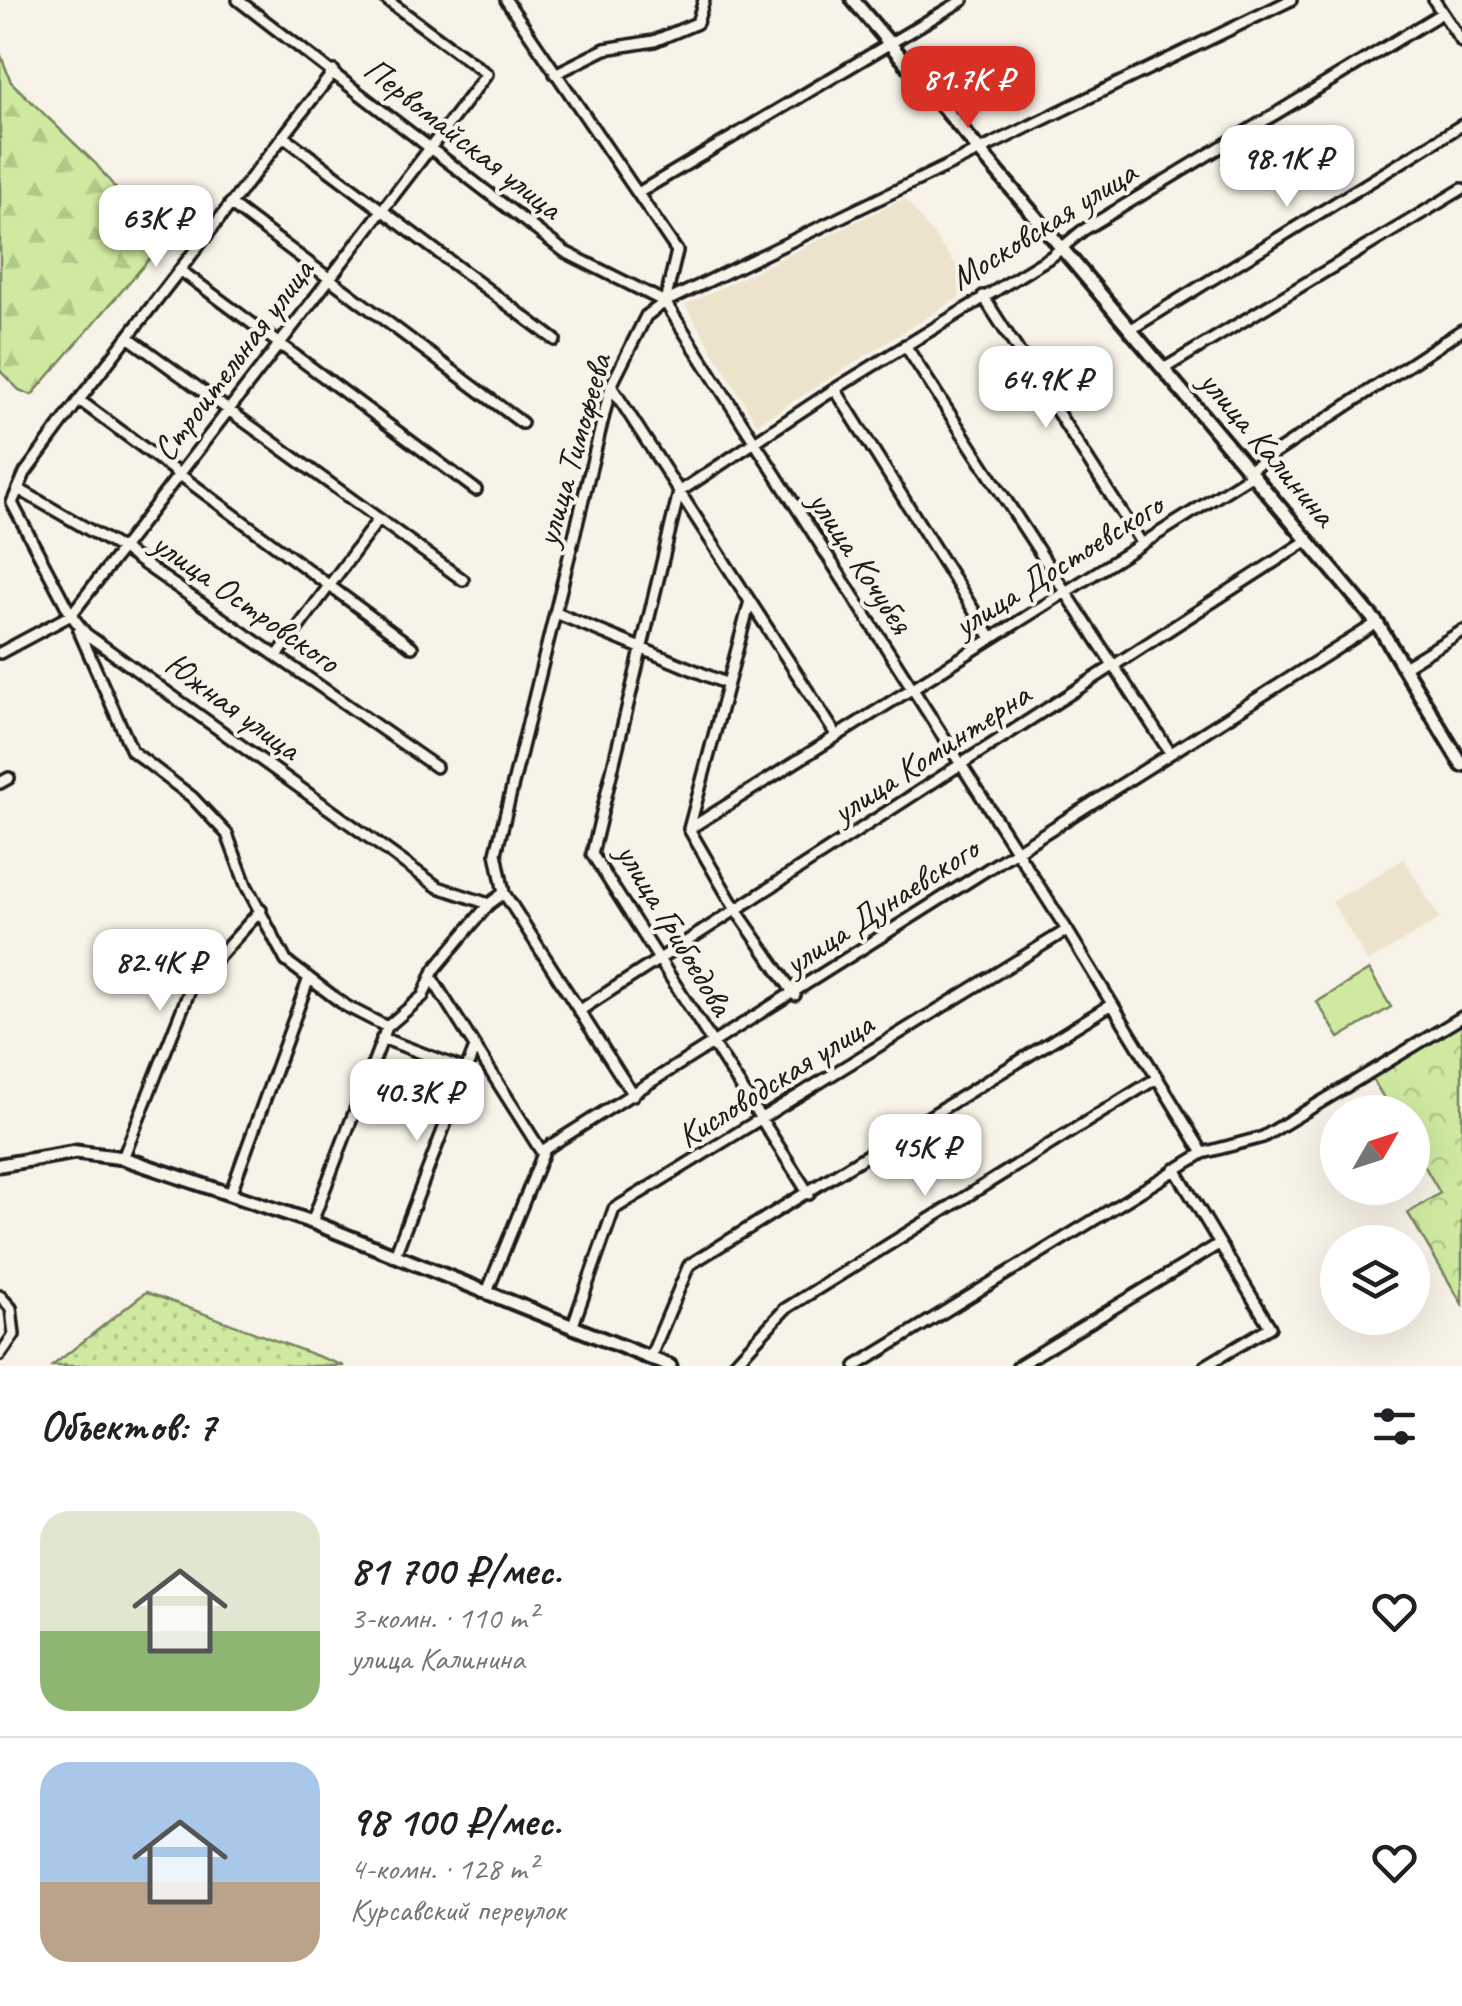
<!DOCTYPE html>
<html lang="ru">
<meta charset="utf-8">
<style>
:root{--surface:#fff;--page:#f6f6f6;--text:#202124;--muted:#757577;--line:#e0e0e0;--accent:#d93025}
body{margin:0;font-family:Caveat,sans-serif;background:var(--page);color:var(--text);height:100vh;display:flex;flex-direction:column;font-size:38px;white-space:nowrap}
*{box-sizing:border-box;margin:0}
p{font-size:32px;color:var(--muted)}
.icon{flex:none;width:55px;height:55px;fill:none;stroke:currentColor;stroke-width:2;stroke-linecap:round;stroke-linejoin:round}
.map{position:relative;height:1366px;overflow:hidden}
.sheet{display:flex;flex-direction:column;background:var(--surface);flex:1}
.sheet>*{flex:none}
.needle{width:65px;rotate:51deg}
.buttons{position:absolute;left:1320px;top:1095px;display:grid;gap:20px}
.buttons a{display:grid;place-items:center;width:110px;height:110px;border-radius:50%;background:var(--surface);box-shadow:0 10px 40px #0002;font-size:50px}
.price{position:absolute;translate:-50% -85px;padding:0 22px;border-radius:20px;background:#fff;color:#222;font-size:32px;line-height:65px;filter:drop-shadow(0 2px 5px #0008)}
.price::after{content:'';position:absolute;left:50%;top:60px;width:30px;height:22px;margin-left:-15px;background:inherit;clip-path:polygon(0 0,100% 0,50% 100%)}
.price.active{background:var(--accent);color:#fff}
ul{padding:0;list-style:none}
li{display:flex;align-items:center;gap:30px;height:250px;padding:0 40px}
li+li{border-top:2px solid var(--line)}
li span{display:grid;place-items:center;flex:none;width:280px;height:200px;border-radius:30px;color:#555}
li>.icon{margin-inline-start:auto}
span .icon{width:120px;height:120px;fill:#fffc;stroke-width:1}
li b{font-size:42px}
h2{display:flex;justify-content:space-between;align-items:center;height:120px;padding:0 40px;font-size:42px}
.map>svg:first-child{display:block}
.built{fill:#ede3cd}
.grass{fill:#cfeaa0;stroke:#76835e;stroke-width:2.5}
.forest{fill:url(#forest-firs);stroke:#76835e;stroke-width:2.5}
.park{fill:url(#park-crowns);stroke:#76835e;stroke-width:2.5}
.garden{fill:url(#garden-dots);stroke:#76835e;stroke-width:2.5}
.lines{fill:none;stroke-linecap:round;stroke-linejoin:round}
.street-casing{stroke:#1c1c1c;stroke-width:16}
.secondary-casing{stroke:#1c1c1c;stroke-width:19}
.street{stroke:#f7f3e8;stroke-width:9}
.secondary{stroke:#f7f3e8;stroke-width:11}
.labels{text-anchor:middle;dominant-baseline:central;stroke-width:8;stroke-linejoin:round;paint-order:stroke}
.street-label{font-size:35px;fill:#1c1c1c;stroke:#f7f3e8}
</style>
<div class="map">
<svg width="1462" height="1366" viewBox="0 0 1462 1366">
<defs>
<pattern id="forest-firs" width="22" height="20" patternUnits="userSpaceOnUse" patternTransform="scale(2.5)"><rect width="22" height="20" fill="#cfeaa0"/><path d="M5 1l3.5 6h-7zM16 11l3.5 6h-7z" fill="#b1c889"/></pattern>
<pattern id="park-crowns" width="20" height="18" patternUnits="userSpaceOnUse" patternTransform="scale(2.5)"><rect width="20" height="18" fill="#cfeaa0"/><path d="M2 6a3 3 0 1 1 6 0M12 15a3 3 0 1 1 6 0" fill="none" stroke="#b1c889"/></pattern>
<pattern id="garden-dots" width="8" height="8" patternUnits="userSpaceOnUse" patternTransform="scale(2.5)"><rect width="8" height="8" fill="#cfeaa0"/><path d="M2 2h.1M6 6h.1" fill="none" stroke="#b1c889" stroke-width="1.8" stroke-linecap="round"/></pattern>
</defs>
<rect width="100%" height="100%" fill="#f7f3e8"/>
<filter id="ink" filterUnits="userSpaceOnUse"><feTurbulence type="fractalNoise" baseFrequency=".01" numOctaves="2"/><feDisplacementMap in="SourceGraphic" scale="20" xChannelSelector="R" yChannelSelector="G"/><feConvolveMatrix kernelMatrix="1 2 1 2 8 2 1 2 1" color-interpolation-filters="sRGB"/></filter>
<g filter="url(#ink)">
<!-- built -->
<path class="built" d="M905,198L974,288L757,424L685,305Z
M1404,859L1440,919L1368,962L1332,902Z"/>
<!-- grass -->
<path class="grass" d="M1369,970L1391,1007L1339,1038L1317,1002Z"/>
<!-- forest -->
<path class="forest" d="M0,53L11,82L96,164L137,215L176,228L32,395L19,390L0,371Z"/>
<!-- park -->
<path class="park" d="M1462,1018V1304L1408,1213L1440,1193L1413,1146L1412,1112H1392L1369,1073Z"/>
<!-- garden -->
<path class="garden" d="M146,1292L344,1366H52Z"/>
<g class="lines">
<defs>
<path id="street" d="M238,0L565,252L665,302
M506,0L677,251L665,302L1067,930L1203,1153
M1434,0L1462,42
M334,71L79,400L25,473L12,503L71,615L86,634L438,887L489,904
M555,74L605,49L654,41L697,23L704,0
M283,136L555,340
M638,193L963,0
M230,204L522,423
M180,270L476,490
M983,296L1142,544
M1133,328L1462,125
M128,337L463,580
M905,345L1169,751
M1165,368L1462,189
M611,386L835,733
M835,389L991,638
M79,400L412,647
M1249,470L1462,330
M20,490L124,550L436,767
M750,601L689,829L736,910L795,995
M556,613L725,683
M79,631L132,751L192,797L227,834L246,885L286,961L346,1006L387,1027
M0,653L71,615L487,74L387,0
M277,656L378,520
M1404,667L1462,631
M0,783L9,778
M689,829L1253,474
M431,977L543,1154
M582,1009L1308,540
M382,1038L466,1070
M633,1095L504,893L496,853L611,386L646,316L665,302L1291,0
M123,1158L191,987L261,910
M1175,1169L1270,1327L1205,1366
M231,1192L309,978
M809,1194L592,854L679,492L835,389L1052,256L1082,231L1442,13
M312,1222L387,1027L423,996L434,970L489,904L504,893
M395,1255L475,1047
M487,1292L545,1149L1377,623
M0,1296L11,1308L14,1335L0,1355
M573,1325L614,1209L1067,930
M650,1358L689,1265L1112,1004
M732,1366L785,1309L1157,1078
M856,1366L1203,1153L1263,1137L1462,1017
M1018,1366L1219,1244"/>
<path id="secondary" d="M853,0L1377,623L1462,765
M0,1165L76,1152L123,1158L312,1222L670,1366"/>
</defs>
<!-- street casing -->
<use href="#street" class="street-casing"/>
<!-- secondary casing -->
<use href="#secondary" class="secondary-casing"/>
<!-- street -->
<use href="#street" class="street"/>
<!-- secondary -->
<use href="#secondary" class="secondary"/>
</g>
</g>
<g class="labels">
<!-- street labels -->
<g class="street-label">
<text transform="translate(463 138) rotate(38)">Первомайская улица</text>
<text transform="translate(1043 225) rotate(-32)">Московская улица</text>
<text transform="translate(233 360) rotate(-53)">Строительная улица</text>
<text transform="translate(1268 448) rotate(50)">улица Калинина</text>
<text transform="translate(573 450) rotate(-74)">улица Тимофеева</text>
<text transform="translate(861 562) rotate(57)">улица Кочубея</text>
<text transform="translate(1058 565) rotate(-32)">улица Достоевского</text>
<text transform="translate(246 602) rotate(35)">улица Островского</text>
<text transform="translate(233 706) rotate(36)">Южная улица</text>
<text transform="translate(931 753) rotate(-33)">улица Коминтерна</text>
<text transform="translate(881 906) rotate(-33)">улица Дунаевского</text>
<text transform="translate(675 929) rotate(59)">улица Грибоедова</text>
<text transform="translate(775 1080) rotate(-32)">Кисловодская улица</text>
</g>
</g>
</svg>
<div class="buttons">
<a><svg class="needle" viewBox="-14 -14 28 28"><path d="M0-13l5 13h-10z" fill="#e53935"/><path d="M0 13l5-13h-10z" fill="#757577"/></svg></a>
<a><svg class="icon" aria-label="layers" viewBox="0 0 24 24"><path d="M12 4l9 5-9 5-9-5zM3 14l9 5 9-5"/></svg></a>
</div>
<b class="price active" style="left:968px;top:131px">81.7K ₽</b>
<b class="price" style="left:1287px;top:210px">98.1K ₽</b>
<b class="price" style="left:156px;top:270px">63K ₽</b>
<b class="price" style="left:1046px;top:431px">64.9K ₽</b>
<b class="price" style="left:160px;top:1014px">82.4K ₽</b>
<b class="price" style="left:417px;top:1144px">40.3K ₽</b>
<b class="price" style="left:925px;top:1199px">45K ₽</b>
</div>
<section class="sheet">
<h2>Объектов: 7<svg class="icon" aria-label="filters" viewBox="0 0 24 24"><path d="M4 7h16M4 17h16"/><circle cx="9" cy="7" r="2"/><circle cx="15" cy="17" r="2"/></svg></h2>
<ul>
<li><span style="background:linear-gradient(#dfe7d0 60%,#8fb573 0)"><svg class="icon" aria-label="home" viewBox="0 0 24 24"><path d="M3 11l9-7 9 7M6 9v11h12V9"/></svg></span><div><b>81 700 ₽/мес.</b><p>3-комн. · 110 m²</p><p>улица Калинина</p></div><svg class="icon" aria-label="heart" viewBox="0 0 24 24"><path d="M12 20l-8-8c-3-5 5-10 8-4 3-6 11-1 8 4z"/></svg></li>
<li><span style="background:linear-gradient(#a9c7e8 60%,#b9a48a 0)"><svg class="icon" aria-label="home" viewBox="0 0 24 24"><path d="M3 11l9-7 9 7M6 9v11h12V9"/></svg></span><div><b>98 100 ₽/мес.</b><p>4-комн. · 128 m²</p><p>Курсавский переулок</p></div><svg class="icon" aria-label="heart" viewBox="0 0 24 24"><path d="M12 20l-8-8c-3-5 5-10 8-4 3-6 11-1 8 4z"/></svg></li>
</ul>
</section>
